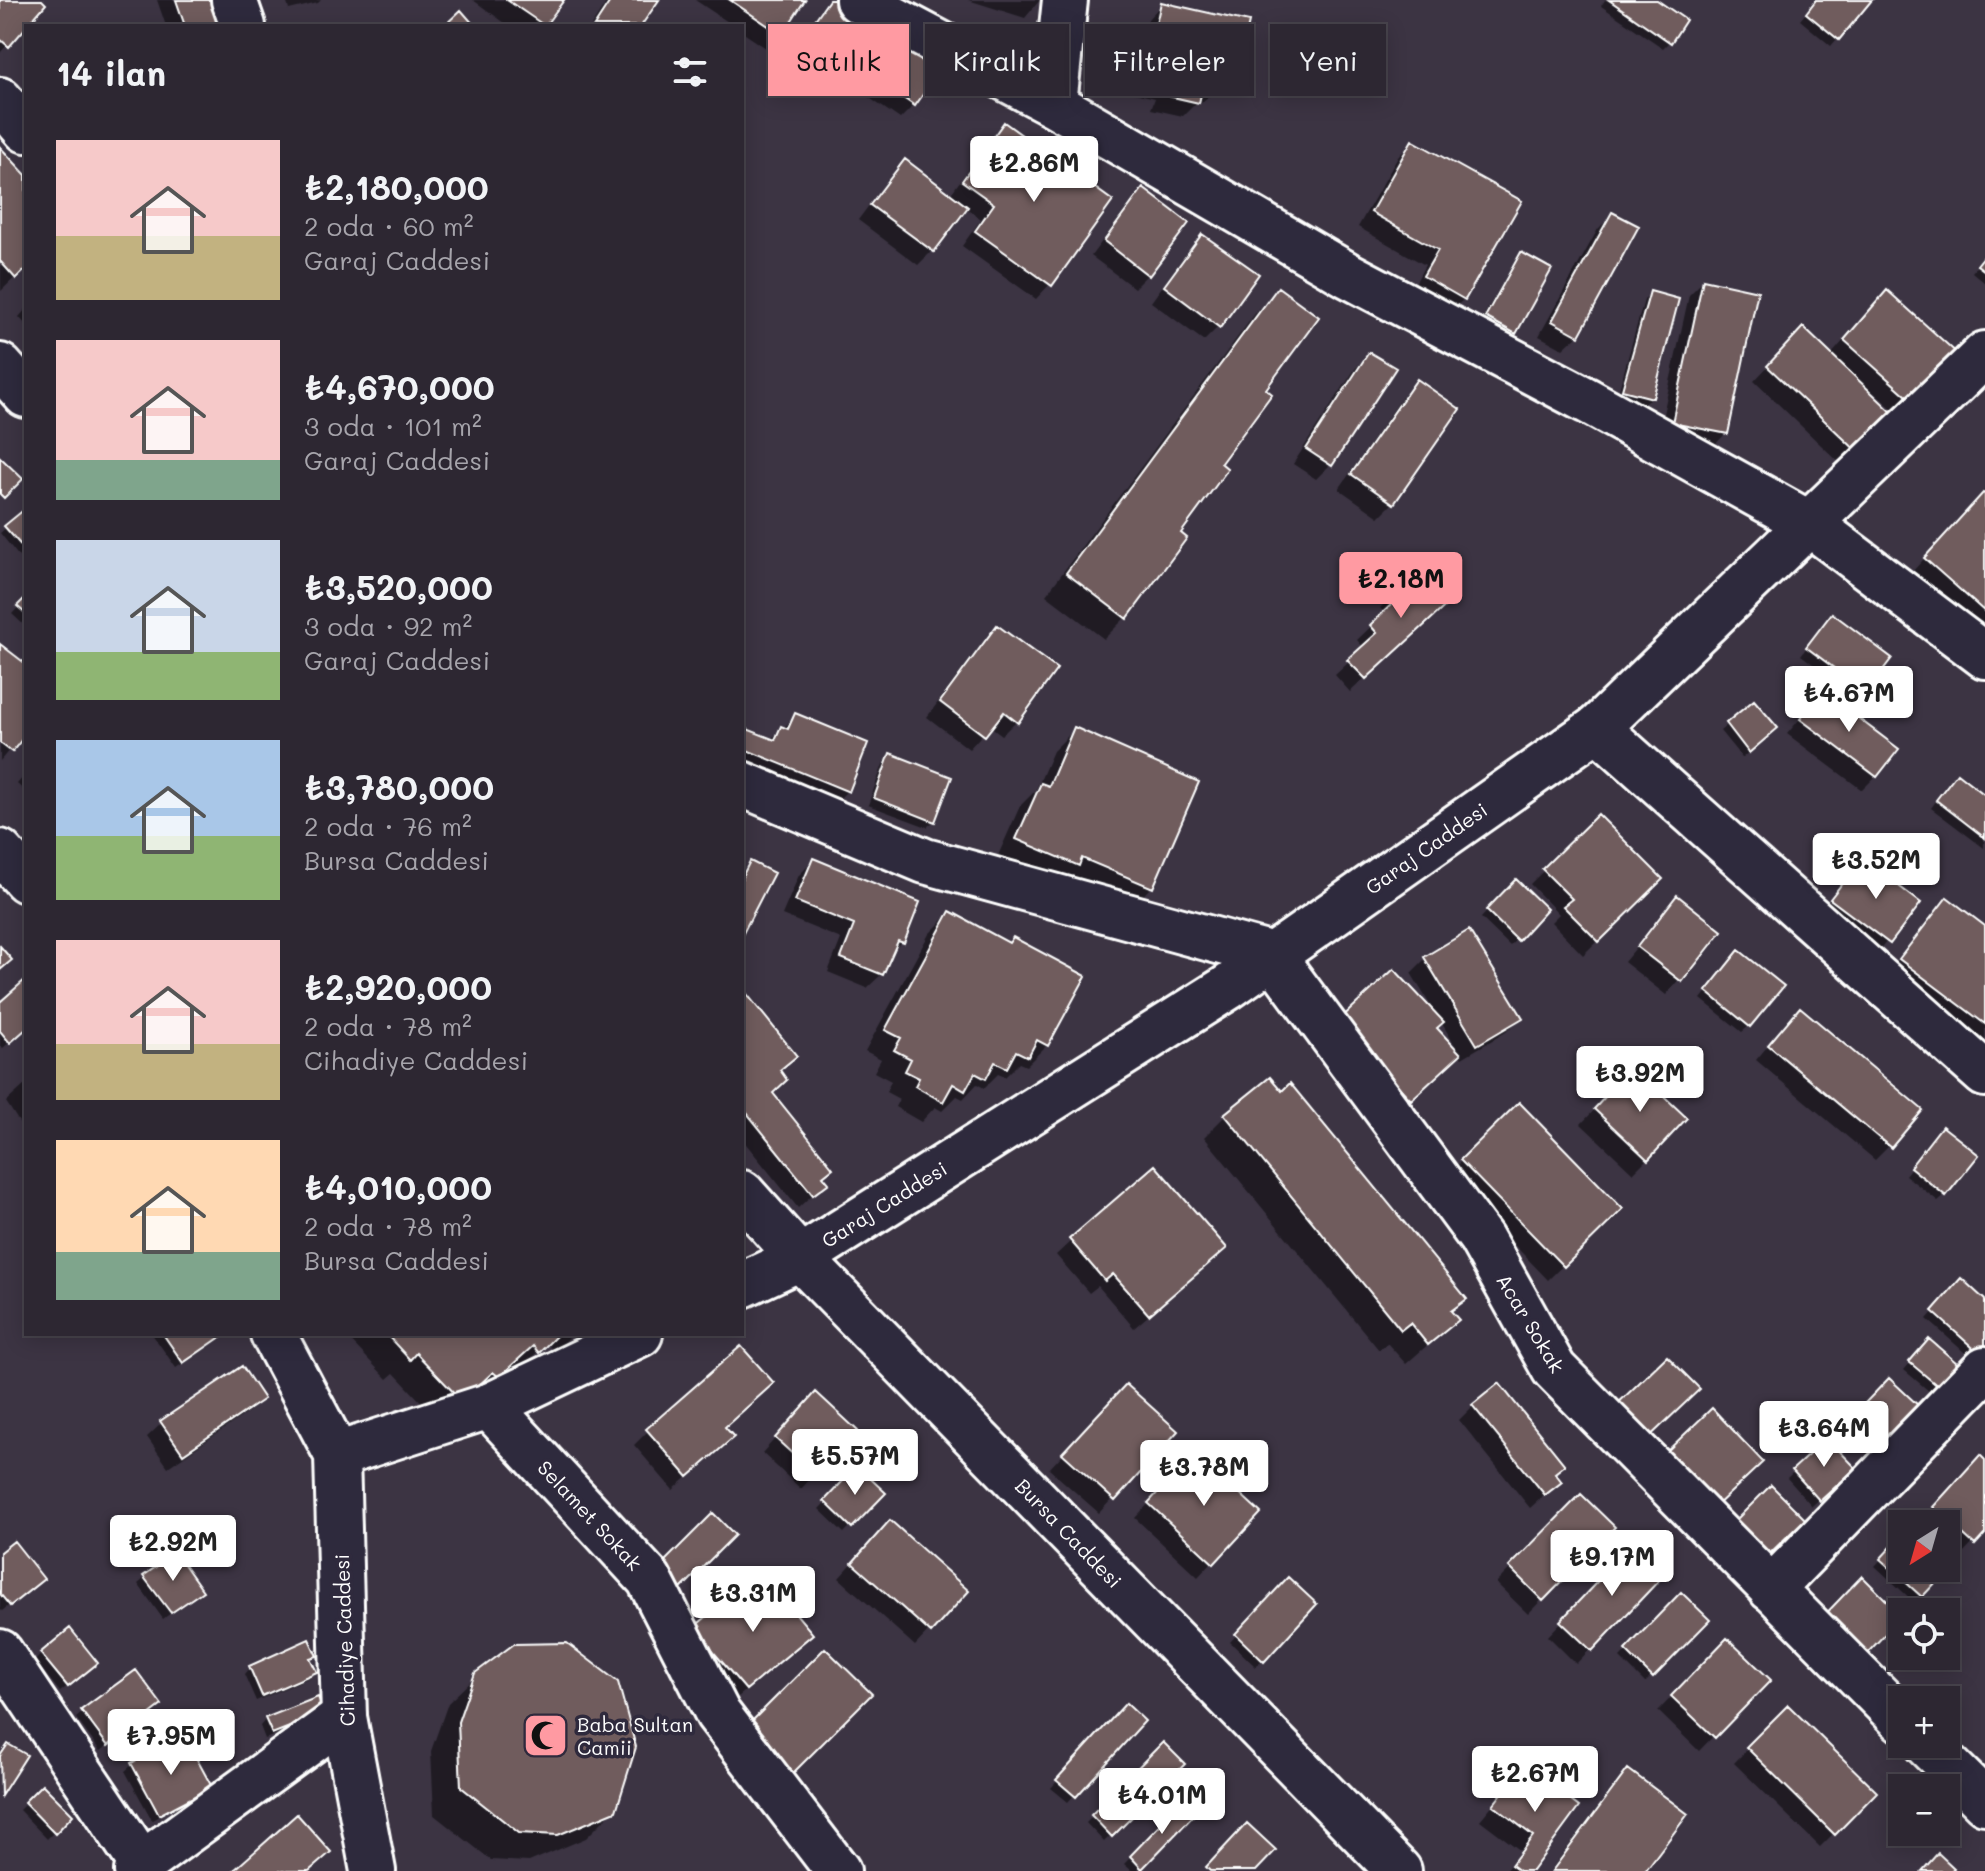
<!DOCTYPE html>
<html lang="tr">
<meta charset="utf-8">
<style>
:root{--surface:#2d2732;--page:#39333e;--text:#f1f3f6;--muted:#a7a5ac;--line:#48444d;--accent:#ff9aa2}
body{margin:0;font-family:Mali,sans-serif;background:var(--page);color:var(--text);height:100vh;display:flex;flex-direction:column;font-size:30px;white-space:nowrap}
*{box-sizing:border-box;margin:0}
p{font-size:26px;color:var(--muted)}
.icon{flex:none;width:44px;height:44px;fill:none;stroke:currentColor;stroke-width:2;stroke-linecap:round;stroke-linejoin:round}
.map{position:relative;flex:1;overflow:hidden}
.sheet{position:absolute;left:24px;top:24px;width:720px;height:1312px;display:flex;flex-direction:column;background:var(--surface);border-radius:0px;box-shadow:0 4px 20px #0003,0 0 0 2px var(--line)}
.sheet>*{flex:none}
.banner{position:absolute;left:768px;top:24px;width:760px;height:72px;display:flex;gap:16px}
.needle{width:52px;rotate:217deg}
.controls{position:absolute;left:1888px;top:1510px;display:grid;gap:16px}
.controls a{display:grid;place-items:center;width:72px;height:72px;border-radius:0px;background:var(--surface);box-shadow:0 4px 20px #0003,0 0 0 2px var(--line);font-size:40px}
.price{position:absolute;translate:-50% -68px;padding:0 18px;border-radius:8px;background:#fff;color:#222;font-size:26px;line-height:52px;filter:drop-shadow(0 2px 4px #0008)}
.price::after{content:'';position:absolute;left:50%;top:48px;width:24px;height:18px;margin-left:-12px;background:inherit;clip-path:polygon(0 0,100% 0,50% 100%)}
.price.current{background:var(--accent);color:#111}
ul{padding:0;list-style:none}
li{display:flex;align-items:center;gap:24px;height:200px;padding:0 32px}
li span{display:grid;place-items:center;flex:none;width:224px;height:160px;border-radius:0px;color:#555}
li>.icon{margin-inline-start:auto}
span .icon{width:96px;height:96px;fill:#fffc;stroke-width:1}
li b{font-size:34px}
h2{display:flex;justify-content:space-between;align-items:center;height:96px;padding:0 32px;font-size:34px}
.pill{padding:0 28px;border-radius:0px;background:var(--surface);box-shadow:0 4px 20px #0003,0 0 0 2px var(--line);font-size:28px;line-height:72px}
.pill.current{background:var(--accent);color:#111}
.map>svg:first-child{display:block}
.shadow{fill:#0007;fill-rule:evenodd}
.building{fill:#705c5d;stroke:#fff;stroke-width:2}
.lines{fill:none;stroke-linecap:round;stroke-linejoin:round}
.street-casing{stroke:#fff;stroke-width:50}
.secondary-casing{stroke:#fff;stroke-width:50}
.primary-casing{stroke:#fff;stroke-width:50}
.street{stroke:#2f2a3d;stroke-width:44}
.secondary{stroke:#2f2a3d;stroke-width:44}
.primary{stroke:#2f2a3d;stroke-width:44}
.labels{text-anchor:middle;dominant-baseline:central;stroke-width:7;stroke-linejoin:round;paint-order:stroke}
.street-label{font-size:20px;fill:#fff;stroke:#2f2a3d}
.poi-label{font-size:20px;fill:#fff;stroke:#2f2a3d;text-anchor:start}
</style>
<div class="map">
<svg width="1985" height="1871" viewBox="0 0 1985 1871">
<rect width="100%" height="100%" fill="#3c3443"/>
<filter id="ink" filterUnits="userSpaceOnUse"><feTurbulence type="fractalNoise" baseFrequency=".0125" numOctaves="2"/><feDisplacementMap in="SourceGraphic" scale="16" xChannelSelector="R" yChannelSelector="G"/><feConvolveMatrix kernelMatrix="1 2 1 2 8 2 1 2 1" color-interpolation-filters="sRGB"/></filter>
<g filter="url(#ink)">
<!-- shadow -->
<path class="shadow" d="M0,0H39L44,4L0,53Z
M157,0H225L234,26H166Z
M286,0H321L318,3L289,10Z
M473,0H561L543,26H509Z
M608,0H656L639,26H591Z
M695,0H803L780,34L766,48L742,32V26H734Z
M829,0H843L914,105L900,119L794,46Z
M968,0H1040L1025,18Z
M1605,0H1653L1670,41L1663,48L1601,6Z
M1817,0H1870L1831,46L1800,20Z
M1162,4L1235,74L1202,102L1198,101L1183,116L1151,109L1155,98L1131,92L1148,19Z
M1005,125L1050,284L1036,299L962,246L981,219L965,207L932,251L918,265L858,220L891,176L905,162L950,195L990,139Z
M1412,142L1464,299L1449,313L1411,291L1425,265L1358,227L1398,157Z
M0,150L26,177V267L1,291Z
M1143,191L1148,274L1134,288L1091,256L1129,205Z
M1613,214L1578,335L1563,349L1539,336L1598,229Z
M1202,236L1219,326L1204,341L1151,302L1188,251Z
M1522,254L1514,333L1508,339L1479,324L1515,261Z
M1985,256V283L1972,272Z
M1703,281L1726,433L1712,448L1658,437L1689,295Z
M1279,290L1263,390L1178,534L1184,538L1125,618L1104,639L1046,595L1257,311Z
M1650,293L1651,397L1644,404L1617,397L1644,300Z
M1873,307L1956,355L1901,416L1873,392L1871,395L1895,418L1846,469L1754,381L1789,344L1830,356Z
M26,309V325L19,317Z
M1369,354L1393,369L1330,465L1316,479L1293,464L1355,369Z
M1417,382L1393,503L1379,517L1339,489L1403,396Z
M1985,497V639L1911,573L1969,510Z
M26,510V552L20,558L0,533Z
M1394,594L1436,613L1350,692L1335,675L1364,648L1357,640L1385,613L1380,608Z
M26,599V627L12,614Z
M1826,622L1889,658L1858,698L1801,655Z
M997,628L1016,721L1002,735L990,726L969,749L927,717L983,642Z
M0,647L26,667V730L0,761Z
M1822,693L1876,776L1862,790L1787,734Z
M1754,702L1769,734L1742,758L1720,731Z
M796,716L847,791L833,805L742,768V729L770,740Z
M1074,730L1196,783L1151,887L1130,909L996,860L1020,806L1036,790L1053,751Z
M891,755L934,821L927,827L868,805L884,762Z
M26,774V792L17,784Z
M1950,782L1985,797L1984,848L1931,808Z
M1598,817L1660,879L1583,955L1551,922L1559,914L1530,884Z
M1862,860L1918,903L1874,957L1817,914Z
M813,861L902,942L890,954L882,974L867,988L828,972L841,939L782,915L799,875Z
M1516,881L1545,909L1510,946L1481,918Z
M1678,898L1719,931L1666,995L1624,962Z
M1947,899L1985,928V1042L1981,1046L1887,974L1933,913Z
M950,913L1008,945L1047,1045L1026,1066L1019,1063L1005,1077L998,1074L984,1088L977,1084L963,1099L957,1096L942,1111L935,1107L921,1122L895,1107L899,1099L886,1092L891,1081L874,1072L881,1059L865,1051L929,934Z
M1468,933L1520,1018L1506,1032L1462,1058L1459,1053L1396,1113L1325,1037L1435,1013L1411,973L1425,959ZM1441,1022L1459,1052L1434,1028Z
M1732,960L1749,1026L1742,1032L1701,999Z
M26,981V1027L3,1048L0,1045V1004Z
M742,998L794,1056L779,1072L771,1094L826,1182L798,1208L742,1139Z
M1786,1024L1889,1146L1875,1160L1756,1060Z
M26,1084V1121L21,1125L6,1102Z
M1619,1084L1647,1159L1633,1173L1581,1124Z
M1519,1104L1621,1209L1548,1280L1447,1175Z
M1225,1116L1464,1299L1450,1313L1456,1320L1406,1364L1387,1343L1379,1350L1204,1137Z
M1936,1136L1945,1195L1938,1201L1905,1175Z
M1071,1241L1211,1262L1134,1328L1098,1286L1089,1293L1056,1255Z
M1955,1288L1985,1302L1973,1360L1927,1319Z
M152,1334H224L176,1368Z
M348,1334H573L554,1352L547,1343L516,1372L510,1366L477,1397L439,1421L394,1373L387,1379L346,1336Z
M1923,1348L1950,1396L1943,1403L1904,1370Z
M1889,1381L1917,1407L1869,1456L1842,1430Z
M261,1399L247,1413L168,1467L147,1437L162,1423Z
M1112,1401L1175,1431L1099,1513L1049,1469Z
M1473,1406L1559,1482L1530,1508L1459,1420Z
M802,1409L855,1431L801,1489L762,1453Z
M723,1428L717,1451L673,1490L634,1445L648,1431Z
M1827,1440L1853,1468L1812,1506L1787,1478Z
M1985,1463V1531L1959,1558L1946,1546V1524L1920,1522L1966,1472Z
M857,1469L883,1493L844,1533L819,1509Z
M1181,1469L1258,1513L1198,1577L1135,1518Z
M1581,1496L1612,1527L1528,1614L1496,1583Z
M876,1537L966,1591L915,1646L839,1578Z
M1902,1537V1568H1946L1914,1602L1875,1566Z
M0,1555L34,1585L2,1611L0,1609Z
M1617,1563L1660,1576L1576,1664L1548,1636Z
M145,1578L200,1591L163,1619L138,1584Z
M1288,1580L1315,1604L1256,1667L1230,1642Z
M1681,1595L1707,1620L1645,1683L1620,1658Z
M1727,1640L1768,1680L1699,1751L1658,1711Z
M681,1643L796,1648L731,1703Z
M41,1654L89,1669L60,1692L35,1661Z
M314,1655L309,1660L315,1671L308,1678L256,1701L244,1674L250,1667Z
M477,1675L614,1810L586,1838L529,1862L491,1860L434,1815L431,1751L448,1703Z
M1126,1706L1142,1722L1068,1802L1051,1788Z
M1788,1708L1874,1793L1820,1847L1734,1763Z
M83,1712H153L100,1751L76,1718Z
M266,1719H316L265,1739L260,1726Z
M171,1744L179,1759L209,1786L203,1793L152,1820L125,1771L132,1765Z
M1163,1745L1182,1764L1104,1842L1086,1823Z
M1524,1767L1577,1807L1529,1871H1505L1521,1851L1480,1820Z
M1629,1772L1643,1871H1550L1614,1786Z
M42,1787L71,1815L47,1839L19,1810Z
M1181,1806L1191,1815L1137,1871H1132L1124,1864Z"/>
<!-- building -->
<path class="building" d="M0,0H42L46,4L9,47L0,39Z
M176,0H227L236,26H185Z
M507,0H564L545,26Z
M611,0H659L641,26H594Z
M730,0H805L782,35Z
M829,0H846L943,66L915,106L807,31Z
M1609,0H1657L1686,20L1671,43Z
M1816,0H1872L1839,40L1806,13Z
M1161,2L1249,22L1237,75L1222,71L1218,89L1203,86L1199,103L1164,95L1168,84L1144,78Z
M461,10L475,26H444Z
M1004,122L1113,201L1052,286L975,231L994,204L962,181Z
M1412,140L1522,201L1465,300L1423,276L1438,250L1371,212Z
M0,147L26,175V269L16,279L0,261Z
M905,159L968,207L934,252L870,205Z
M1143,188L1189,223L1149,276L1104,241Z
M1612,212L1639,226L1579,336L1552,321Z
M1202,234L1259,274L1220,328L1164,286Z
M1521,252L1552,269L1516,334L1485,317Z
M1985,255V271L1977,265Z
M1703,279L1758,291L1728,434L1672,423Z
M1278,287L1319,317L1266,389L1272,394L1221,463L1228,469L1181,533L1187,538L1127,619L1066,573Z
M1887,290L1959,355L1916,404L1844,340Z
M1650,291L1679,299L1653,398L1622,390Z
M1803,327L1898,418L1862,456L1767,366Z
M1369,352L1396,368L1332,466L1306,449Z
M1417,379L1460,409L1394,504L1351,474Z
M0,457L23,479L4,498L0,494Z
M1983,493L1985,494V612L1924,558Z
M26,508V551L4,526Z
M1421,565L1453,599L1366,679L1347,660L1377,633L1370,625L1398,598L1392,592Z
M26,597V614L17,606Z
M1832,613L1892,658L1866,692L1806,647Z
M997,625L1057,669L1018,723L1004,712L985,736L940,702Z
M0,644L26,664V734L12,752L0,743Z
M1821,690L1899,749L1877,777L1800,719Z
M1754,700L1778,728L1749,753L1726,723Z
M795,713L868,743L849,792L742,748V727L775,740L781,726L788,729Z
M1074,727L1199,782L1153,888L1082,858L1079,866L1016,839L1041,783L1049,786Z
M890,753L952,777L935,822L874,798Z
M1957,773L1985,795V838L1936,800Z
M1598,814L1663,879L1599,942L1563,906L1572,899L1542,869Z
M813,858L920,902L904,943L898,941L883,975L841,958L854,925L795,901Z
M1862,858L1921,903L1890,944L1830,899Z
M750,861L774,873L742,935V877Z
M1516,879L1547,909L1518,941L1486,910Z
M1677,895L1722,931L1682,982L1637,947Z
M1947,897L1985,926V1024L1899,959Z
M950,911L1009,943L1013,937L1086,976L1048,1046L1037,1040L1028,1057L1016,1051L1007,1068L995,1062L986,1079L975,1073L965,1091L953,1084L943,1102L915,1086L919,1078L905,1071L911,1059L894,1050L901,1038L885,1030Z
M1469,930L1523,1018L1477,1045L1424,957Z
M0,946L12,960L0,970Z
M1739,950L1784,986L1750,1027L1706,991Z
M1394,969L1444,1022L1437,1028L1461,1054L1411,1100L1338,1021Z
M26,979V1029L10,1043L0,1031V1002Z
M746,993L797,1056L780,1070L787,1080L773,1093L833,1168L823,1176L829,1183L813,1195L742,1107V996Z
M1800,1007L1923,1110L1891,1148L1768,1045Z
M1633,1067L1687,1118L1648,1160L1594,1109Z
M1270,1077L1282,1091L1290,1083L1467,1299L1451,1311L1459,1320L1428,1345L1410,1323L1401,1330L1224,1114Z
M1519,1102L1623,1209L1564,1267L1460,1160Z
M1942,1126L1979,1155L1946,1196L1910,1167Z
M1155,1165L1227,1248L1149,1315L1113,1274L1105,1281L1069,1239Z
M1961,1278L1985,1300V1351L1981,1355L1932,1311Z
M163,1334H225L183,1363Z
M386,1334H558L539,1353L533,1346L499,1377L493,1372L462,1401L416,1353L410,1360Z
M1929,1339L1971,1375L1951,1397L1909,1362Z
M741,1346L774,1383L725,1427L734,1437L688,1477L646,1429Z
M1667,1356L1700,1389L1644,1442L1612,1409Z
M242,1366L264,1399L183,1454L160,1421Z
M1889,1378L1920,1407L1877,1451L1847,1422Z
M1499,1383L1565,1465L1555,1473L1562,1482L1545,1495L1472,1405Z
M1126,1384L1178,1431L1115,1501L1062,1453Z
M816,1392L858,1431L817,1476L775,1438Z
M1712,1408L1763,1462L1714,1508L1663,1455Z
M1827,1438L1856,1468L1820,1501L1792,1470Z
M1195,1452L1261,1513L1214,1564L1148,1503Z
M1980,1455L1985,1460V1534L1975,1545L1933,1507Z
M857,1466L886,1493L852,1528L824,1501Z
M1771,1485L1805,1519L1760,1563L1726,1530Z
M1581,1494L1615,1527L1543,1601L1509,1567Z
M713,1513L735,1535L675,1595L653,1573Z
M890,1520L969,1591L931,1633L852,1563Z
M1902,1535V1568H1946V1554L1955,1562L1922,1597L1880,1559Z
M14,1541L44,1579L10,1606L0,1594V1552Z
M1631,1546L1663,1576L1592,1651L1560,1621Z
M176,1553L203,1591L171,1613L143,1576Z
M1862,1576L1902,1616L1858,1663L1817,1623Z
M1288,1577L1317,1604L1264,1662L1235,1634Z
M772,1585L813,1634L746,1690L693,1628L738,1590L750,1603Z
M1681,1592L1710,1620L1653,1678L1625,1650Z
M70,1628L98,1663L68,1687L40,1653Z
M1727,1638L1771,1680L1715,1738L1671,1696Z
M309,1639L317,1656L310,1658L317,1672L262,1696L249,1666Z
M567,1643L618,1682L636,1747L616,1811L558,1835L519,1833L461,1787L458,1722L475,1673L514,1644Z
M825,1648L872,1694L792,1774L745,1728Z
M136,1670L162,1705L108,1746L81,1710Z
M318,1697L325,1713L272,1734L265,1718Z
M1126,1703L1145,1721L1076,1797L1056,1780Z
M1788,1705L1877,1792L1835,1835L1746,1747Z
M172,1741L180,1756L192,1750L212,1787L159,1815L131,1763Z
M1163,1742L1185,1764L1112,1837L1091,1815Z
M8,1744L27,1755L1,1796L0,1756Z
M1524,1765L1579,1807L1532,1871H1519L1511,1865L1533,1836L1493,1805Z
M1628,1769L1688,1814L1645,1871H1552Z
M42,1784L73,1815L55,1834L24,1802Z
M1181,1803L1194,1815L1142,1869L1130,1856Z
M297,1814L331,1852L309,1871H233Z
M1247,1823L1276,1850L1256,1871H1210L1206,1867Z
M1938,1853L1954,1868L1951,1871H1922Z"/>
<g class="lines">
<defs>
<path id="street" d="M234,0L243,26
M858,0L1054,104L1348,275L1588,401L1810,524L1985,656
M0,100L26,130
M1054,104L1065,0
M1597,728L1985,1074
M742,784L925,861L1273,956L1481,1238L1554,1369L1902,1720
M489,1406L649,1579L718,1714L838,1871
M1771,1589L1985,1369
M0,1652L142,1864
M1926,1744L1985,1802
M137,1871L142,1864L344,1717"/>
<path id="secondary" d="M0,852L26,880
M742,1285L800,1258L1227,988L1597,728L1985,354
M273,1334L337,1455L344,1717L373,1871
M337,1455L489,1406L640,1334"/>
<path id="primary" d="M0,366L26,395
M742,1193L800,1258L1399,1871"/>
</defs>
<!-- street casing -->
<use href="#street" class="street-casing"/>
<!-- secondary casing -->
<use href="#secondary" class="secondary-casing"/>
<!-- primary casing -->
<use href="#primary" class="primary-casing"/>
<!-- street -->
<use href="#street" class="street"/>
<!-- secondary -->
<use href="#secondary" class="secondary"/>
<!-- primary -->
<use href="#primary" class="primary"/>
</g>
</g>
<!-- icons -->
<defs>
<symbol id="mosque-square" viewBox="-11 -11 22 22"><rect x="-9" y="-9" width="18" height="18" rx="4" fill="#ff9aa2" stroke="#2f2a3d"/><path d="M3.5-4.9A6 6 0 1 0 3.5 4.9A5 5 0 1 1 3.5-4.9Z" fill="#111"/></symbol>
</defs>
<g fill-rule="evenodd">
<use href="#mosque-square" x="520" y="1710" width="51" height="51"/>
</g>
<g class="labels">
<!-- street labels -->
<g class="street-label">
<text transform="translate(1426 848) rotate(-35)">Garaj Caddesi</text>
<text transform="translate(884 1204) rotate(-32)">Garaj Caddesi</text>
<text transform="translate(1531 1323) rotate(59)">Acar Sokak</text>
<text transform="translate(590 1515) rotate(47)">Selamet Sokak</text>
<text transform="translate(1069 1533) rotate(46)">Bursa Caddesi</text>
<text transform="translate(344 1640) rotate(-92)">Cihadiye Caddesi</text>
</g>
<!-- poi labels -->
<g class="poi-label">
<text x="577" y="1724">Baba Sultan<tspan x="577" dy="23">Camii</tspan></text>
</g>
</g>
</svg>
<div class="controls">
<a><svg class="needle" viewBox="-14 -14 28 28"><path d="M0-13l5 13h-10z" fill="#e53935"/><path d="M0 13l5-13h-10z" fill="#a7a5ac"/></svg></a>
<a><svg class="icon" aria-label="locate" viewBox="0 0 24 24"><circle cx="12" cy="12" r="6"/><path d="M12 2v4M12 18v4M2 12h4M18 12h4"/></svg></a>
<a>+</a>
<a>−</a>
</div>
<b class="price" style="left:1034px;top:204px">₺2.86M</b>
<b class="price current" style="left:1401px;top:620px">₺2.18M</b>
<b class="price" style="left:1849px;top:734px">₺4.67M</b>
<b class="price" style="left:1876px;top:901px">₺3.52M</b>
<b class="price" style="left:1640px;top:1114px">₺3.92M</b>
<b class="price" style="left:1824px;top:1469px">₺3.64M</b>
<b class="price" style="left:855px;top:1497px">₺5.57M</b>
<b class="price" style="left:1204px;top:1508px">₺3.78M</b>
<b class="price" style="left:173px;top:1583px">₺2.92M</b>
<b class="price" style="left:1612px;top:1598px">₺9.17M</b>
<b class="price" style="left:753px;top:1634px">₺3.31M</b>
<b class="price" style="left:171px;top:1777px">₺7.95M</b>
<b class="price" style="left:1535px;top:1814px">₺2.67M</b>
<b class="price" style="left:1162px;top:1836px">₺4.01M</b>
<div class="banner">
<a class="pill current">Satılık</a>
<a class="pill">Kiralık</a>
<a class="pill">Filtreler</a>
<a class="pill">Yeni</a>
</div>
<section class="sheet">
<h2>14 ilan<svg class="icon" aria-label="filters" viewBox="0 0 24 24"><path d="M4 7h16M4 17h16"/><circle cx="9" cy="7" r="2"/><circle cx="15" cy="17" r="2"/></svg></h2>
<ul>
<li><span style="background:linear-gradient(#f6c9c9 60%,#c2b280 0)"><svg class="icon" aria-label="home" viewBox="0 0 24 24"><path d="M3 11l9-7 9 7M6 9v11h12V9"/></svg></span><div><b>₺2,180,000</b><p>2 oda · 60 m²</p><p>Garaj Caddesi</p></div></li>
<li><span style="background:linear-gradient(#f6c9c9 75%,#7fa58c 0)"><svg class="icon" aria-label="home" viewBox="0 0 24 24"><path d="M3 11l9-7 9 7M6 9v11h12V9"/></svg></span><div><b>₺4,670,000</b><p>3 oda · 101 m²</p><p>Garaj Caddesi</p></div></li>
<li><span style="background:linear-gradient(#c9d6e8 70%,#8fb573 0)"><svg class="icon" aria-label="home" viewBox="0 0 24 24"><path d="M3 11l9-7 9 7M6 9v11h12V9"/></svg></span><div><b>₺3,520,000</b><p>3 oda · 92 m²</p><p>Garaj Caddesi</p></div></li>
<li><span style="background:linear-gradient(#a9c7e8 60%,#8fb573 0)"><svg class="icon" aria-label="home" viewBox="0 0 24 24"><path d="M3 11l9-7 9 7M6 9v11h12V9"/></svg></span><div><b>₺3,780,000</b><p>2 oda · 76 m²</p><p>Bursa Caddesi</p></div></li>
<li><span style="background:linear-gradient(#f6c9c9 65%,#c2b280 0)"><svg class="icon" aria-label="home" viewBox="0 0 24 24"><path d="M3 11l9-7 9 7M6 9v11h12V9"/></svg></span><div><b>₺2,920,000</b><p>2 oda · 78 m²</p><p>Cihadiye Caddesi</p></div></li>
<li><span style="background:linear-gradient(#ffd9b3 70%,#7fa58c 0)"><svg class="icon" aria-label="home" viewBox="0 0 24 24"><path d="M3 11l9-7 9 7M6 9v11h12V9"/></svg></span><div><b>₺4,010,000</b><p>2 oda · 78 m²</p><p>Bursa Caddesi</p></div></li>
</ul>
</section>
</div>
